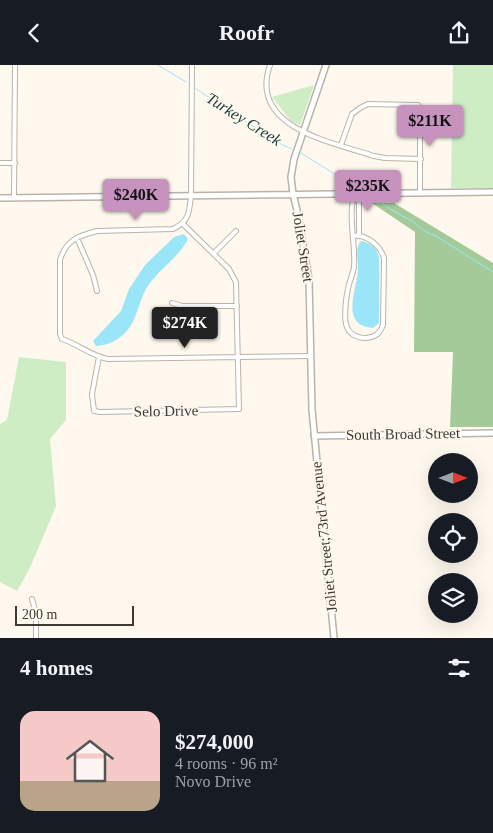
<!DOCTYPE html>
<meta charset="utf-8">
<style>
:root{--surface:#171b24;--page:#20242c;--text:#f1f3f6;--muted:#9ea1a6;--line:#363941;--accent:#c792be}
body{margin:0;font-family:"Times New Roman",serif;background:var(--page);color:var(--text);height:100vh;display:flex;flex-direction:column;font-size:19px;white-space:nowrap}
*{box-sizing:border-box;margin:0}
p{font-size:16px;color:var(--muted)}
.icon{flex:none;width:28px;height:28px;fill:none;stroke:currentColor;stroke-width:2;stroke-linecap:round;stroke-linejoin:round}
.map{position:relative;height:573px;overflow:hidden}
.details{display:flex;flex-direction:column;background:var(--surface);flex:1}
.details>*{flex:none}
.needle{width:32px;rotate:90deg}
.tools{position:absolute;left:428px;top:388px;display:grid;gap:10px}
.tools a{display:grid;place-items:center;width:50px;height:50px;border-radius:50%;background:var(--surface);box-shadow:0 5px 20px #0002;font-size:25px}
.scale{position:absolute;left:15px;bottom:12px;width:119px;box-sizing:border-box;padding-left:5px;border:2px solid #3d3a36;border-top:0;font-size:14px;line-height:18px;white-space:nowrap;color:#3d3a36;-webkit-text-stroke:4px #fff8ee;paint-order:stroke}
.price{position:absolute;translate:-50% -42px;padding:0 11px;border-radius:5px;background:var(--accent);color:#111;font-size:16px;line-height:32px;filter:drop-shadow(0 1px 2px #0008)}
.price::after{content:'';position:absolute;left:50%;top:30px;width:15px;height:11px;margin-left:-8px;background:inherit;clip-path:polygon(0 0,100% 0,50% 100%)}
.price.selected{background:#222;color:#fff}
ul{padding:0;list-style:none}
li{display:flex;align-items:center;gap:15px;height:125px;padding:0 20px}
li+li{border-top:1px solid var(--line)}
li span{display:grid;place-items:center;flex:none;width:140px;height:100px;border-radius:15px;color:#555}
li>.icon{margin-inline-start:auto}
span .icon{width:60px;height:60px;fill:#fffc;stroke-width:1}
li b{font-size:21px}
h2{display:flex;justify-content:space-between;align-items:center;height:60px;padding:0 20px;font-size:21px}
header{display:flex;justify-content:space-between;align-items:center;height:65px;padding:0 20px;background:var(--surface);font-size:22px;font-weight:800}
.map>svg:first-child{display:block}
.green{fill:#cfedc5}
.forest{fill:#a5ca99}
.water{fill:#9ae6f8}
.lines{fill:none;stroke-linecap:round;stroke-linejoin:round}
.stream{stroke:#9ae6f8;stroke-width:1}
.minor-casing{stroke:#b9b3aa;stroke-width:6}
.tertiary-casing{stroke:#b9b3aa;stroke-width:8}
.minor{stroke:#fff;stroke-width:4}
.tertiary{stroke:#fff;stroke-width:5}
.labels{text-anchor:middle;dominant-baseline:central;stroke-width:4;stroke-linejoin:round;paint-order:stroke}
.street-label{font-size:15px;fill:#3d3a36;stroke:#fff8ee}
.water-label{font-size:16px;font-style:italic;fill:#183c44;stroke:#fff8ee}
</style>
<header><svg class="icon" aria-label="back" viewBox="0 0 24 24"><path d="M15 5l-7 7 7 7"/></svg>Roofr<svg class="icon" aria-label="share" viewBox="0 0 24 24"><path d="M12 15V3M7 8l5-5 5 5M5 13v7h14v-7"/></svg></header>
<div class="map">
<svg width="493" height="573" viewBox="0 0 493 573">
<rect width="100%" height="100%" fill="#fff8ee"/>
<!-- green -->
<path class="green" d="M453,0H493V123H451Z
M314,20L300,60L290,55L272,32Z
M19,292L66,297V355L50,374L56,441L30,503L17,526L0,517V359L7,355Z"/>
<!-- forest -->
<path class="forest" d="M372,138H394L493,198V362H450L453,287H414L415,167Z"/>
<!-- water -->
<path class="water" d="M184,169L188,174C178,194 157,205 146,224C138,238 137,255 126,267C117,276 109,280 96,281L93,276L121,246L129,224L145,200L174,172Z
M361,176C371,178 377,183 379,193V258L373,263C340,261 356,227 358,206C359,196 354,183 361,176Z"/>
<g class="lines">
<!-- stream -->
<path class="stream" d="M158,0L186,17
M196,24L281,79L292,84
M301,88L357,123
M377,134C387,143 397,148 408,154C420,160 422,167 436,171L493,207"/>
<defs>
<path id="minor" d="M192,0L191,131C189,149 189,156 173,164L97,166C78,171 66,175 60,195V269L62,274C78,279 91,291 108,294L311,291
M270,0C248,63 332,77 374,91L385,93L421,94
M341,80L352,49L360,43L368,39L418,40L420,46V128
M0,98H15
M355,129L359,136V170
M14,133L15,0
M353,171C366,169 380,180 384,193L383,260C380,268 376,272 366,273C357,273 348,269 346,259C344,251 346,232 348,224C349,217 353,209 354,202C356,182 347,146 355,129
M77,173L93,210L97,226
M214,188L236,166
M172,238L182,241H237
M99,292L92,329L94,346L100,347L239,344L236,217L229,204L183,159
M32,534L36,548V573"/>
<path id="tertiary" d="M326,0L294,94L291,112L293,129L297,145L309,215L312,345L334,573
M0,133L493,127
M314,371L493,368"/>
</defs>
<!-- minor casing -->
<use href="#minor" class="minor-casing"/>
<!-- tertiary casing -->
<use href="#tertiary" class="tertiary-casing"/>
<!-- minor -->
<use href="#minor" class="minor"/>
<!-- tertiary -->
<use href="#tertiary" class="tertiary"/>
</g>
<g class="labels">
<!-- street labels -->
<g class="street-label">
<text transform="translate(303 182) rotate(81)">Joliet Street</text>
<text transform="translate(166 346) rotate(-1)">Selo Drive</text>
<text transform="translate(403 369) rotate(-1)">South Broad Street</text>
<text transform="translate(324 472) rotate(-96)">Joliet Street;73rd Avenue</text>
</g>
<!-- water labels -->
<g class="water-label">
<text transform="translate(244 54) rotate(32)">Turkey Creek</text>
</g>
</g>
</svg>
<div class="tools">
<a><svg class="needle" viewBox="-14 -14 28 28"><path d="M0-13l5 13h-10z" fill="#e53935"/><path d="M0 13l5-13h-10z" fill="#9ea1a6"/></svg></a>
<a><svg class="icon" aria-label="locate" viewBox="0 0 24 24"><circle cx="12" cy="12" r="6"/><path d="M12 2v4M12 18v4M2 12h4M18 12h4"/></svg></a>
<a><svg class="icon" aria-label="layers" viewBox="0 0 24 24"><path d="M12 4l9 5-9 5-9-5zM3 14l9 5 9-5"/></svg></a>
</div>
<div class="scale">200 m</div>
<b class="price" style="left:430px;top:82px">$211K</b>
<b class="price" style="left:368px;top:147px">$235K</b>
<b class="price" style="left:136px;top:156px">$240K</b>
<b class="price selected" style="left:185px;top:284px">$274K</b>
</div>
<section class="details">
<h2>4 homes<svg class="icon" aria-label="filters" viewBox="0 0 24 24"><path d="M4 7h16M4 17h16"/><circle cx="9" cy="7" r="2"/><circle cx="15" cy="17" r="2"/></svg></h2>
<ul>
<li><span style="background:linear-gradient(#f6c9c9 70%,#b9a48a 0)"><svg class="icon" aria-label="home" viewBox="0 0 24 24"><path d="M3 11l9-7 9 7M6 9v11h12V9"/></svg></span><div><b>$274,000</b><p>4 rooms · 96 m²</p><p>Novo Drive</p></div></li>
</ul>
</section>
